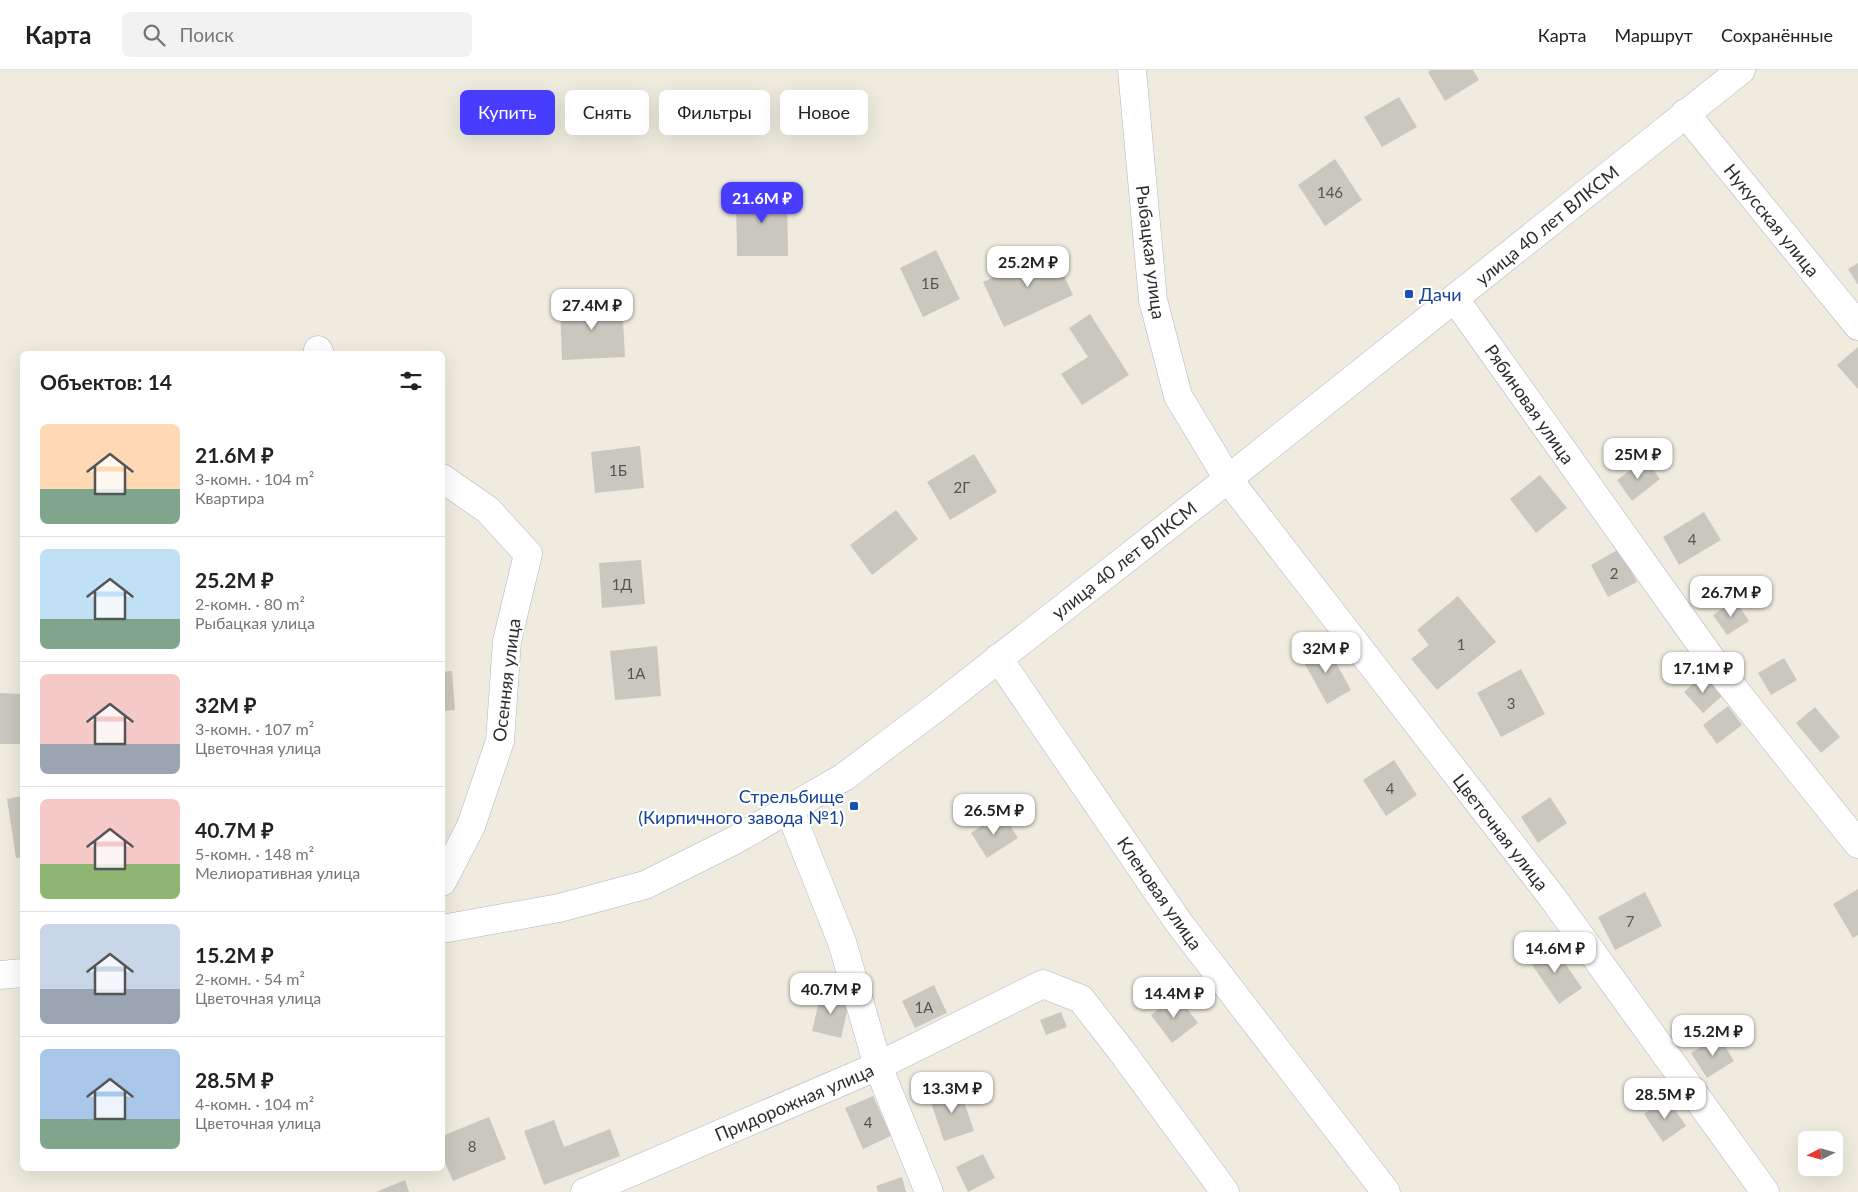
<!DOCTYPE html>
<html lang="ru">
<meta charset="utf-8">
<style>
:root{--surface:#fff;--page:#f2f2f2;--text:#222;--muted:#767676;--line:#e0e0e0;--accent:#483cff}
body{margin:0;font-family:Lato,sans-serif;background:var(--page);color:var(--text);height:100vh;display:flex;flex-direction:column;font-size:19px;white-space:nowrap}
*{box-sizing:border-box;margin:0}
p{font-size:16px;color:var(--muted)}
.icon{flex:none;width:28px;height:28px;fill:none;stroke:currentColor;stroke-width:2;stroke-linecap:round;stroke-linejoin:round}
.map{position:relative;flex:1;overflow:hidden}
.sheet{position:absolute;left:20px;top:281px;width:425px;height:820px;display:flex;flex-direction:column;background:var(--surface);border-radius:8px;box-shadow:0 5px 20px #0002}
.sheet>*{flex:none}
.banner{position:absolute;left:460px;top:20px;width:475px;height:45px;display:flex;gap:10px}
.needle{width:32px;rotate:264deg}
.tools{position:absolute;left:1798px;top:1061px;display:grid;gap:10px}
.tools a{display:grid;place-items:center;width:45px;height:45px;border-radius:8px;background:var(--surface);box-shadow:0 5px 20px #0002;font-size:25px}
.price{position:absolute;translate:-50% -42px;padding:0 11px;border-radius:10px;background:#fff;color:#222;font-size:16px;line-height:32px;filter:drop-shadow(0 1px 2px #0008)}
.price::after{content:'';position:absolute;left:50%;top:30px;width:15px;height:11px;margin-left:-8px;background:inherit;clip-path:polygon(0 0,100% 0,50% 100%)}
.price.selected{background:var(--accent);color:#fff}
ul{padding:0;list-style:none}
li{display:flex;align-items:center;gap:15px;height:125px;padding:0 20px}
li+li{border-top:1px solid var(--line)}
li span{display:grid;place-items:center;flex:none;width:140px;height:100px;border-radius:8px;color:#555}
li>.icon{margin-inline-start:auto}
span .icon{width:60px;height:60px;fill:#fffc;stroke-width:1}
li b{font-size:21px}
h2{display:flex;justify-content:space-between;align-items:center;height:60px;padding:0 20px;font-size:21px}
.chip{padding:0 18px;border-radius:8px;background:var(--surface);box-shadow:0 5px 20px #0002;font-size:18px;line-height:45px}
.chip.selected{background:var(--accent);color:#fff}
header{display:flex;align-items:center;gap:30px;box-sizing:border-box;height:70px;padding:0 25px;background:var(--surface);border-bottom:1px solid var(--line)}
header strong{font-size:24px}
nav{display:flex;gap:28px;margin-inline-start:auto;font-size:18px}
.search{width:350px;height:45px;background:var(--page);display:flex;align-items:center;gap:12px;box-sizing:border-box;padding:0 18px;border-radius:8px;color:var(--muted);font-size:19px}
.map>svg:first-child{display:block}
.building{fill:#cac8be}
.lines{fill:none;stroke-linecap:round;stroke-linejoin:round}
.minor-casing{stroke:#b3b3c1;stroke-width:29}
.tertiary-casing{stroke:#b3b3c1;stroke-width:29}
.minor{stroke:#fff;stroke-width:28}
.tertiary{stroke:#fff;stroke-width:28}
.transit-dot{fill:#1a4fb4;stroke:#fff;stroke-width:2}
.labels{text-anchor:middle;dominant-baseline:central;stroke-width:4.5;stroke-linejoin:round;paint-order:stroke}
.number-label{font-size:15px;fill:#545451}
.street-label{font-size:18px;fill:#2d2d2d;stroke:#fff}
.transit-label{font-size:18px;fill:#164399;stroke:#fff;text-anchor:start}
</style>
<header>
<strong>Карта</strong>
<div class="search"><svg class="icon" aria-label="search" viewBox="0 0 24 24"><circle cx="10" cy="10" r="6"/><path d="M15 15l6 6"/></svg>Поиск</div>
<nav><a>Карта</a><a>Маршрут</a><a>Сохранённые</a></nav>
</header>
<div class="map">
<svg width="1858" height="1122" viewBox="0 0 1858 1122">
<rect width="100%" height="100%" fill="#efecdf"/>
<!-- building -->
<path class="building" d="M1431,0H1473L1479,10L1445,31L1428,2Z
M1399,27L1417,57L1382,77L1364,47Z
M1335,89L1362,130L1325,156L1298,115Z
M736,123H787L788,186H737Z
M936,180L960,229L923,247L900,198Z
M1052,180L1073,225L1004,257L983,212Z
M1858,193V215L1848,199Z
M622,231L625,287L562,290L560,235Z
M1090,244L1129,305L1082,335L1061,304L1088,287L1069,258Z
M1858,277V319L1837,295Z
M640,376L644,418L595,423L591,382Z
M974,384L997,422L950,450L927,412Z
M1645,389L1660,409L1632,431L1617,410Z
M1540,405L1567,438L1536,463L1510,429Z
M896,440L918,469L872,505L850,475Z
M1704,442L1721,470L1679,495L1663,467Z
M1619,479L1637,512L1608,527L1591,495Z
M641,490L645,534L602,538L599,493Z
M1458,526L1496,572L1437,620L1411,589L1429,575L1417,560Z
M1735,530L1749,551L1727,565L1713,545Z
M1325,573L1351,620L1327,634L1301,587Z
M657,576L661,626L615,630L610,581Z
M1784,588L1797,610L1771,625L1758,603Z
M1521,599L1545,644L1501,667L1477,623Z
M452,601L455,640L442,641V602Z
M1703,605L1722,626L1703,643L1684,622Z
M0,623L22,624L21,674H0Z
M1728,636L1742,655L1717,674L1703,655Z
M1815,637L1840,667L1821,683L1796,653Z
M1394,690L1417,725L1386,746L1363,710Z
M22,726V787L16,788L7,729Z
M1550,727L1567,753L1538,773L1521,747Z
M1002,743L1018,768L987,788L971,763Z
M1858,819V865L1853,868L1833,834Z
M1645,822L1662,856L1615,880L1598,847Z
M1551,873L1582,918L1559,934L1528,889Z
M934,915L947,943L915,958L902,931Z
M821,923L850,929L841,968L812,961Z
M1177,925L1198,953L1172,973L1151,945Z
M1061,942L1067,957L1046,965L1040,950Z
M1719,966L1734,991L1707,1008L1691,983Z
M959,1017L974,1061L944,1071L929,1027Z
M873,1026L891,1066L863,1079L845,1038Z
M1667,1028L1686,1056L1663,1072L1644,1044Z
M489,1047L506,1089L453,1111L442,1086V1066Z
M554,1050L564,1077L610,1059L620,1086L544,1115L524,1061Z
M983,1084L995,1108L968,1122L956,1097Z
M902,1107L906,1122H878L876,1116Z
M405,1110L409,1122H376Z"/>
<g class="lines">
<defs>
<path id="minor" d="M1132,0L1153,230L1178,326L1228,409L1552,827L1765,1122
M1685,43L1858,256
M1455,229L1722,604L1858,774
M318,280L320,284
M442,408L488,440L528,484L507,571L500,671L471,756L442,812
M998,588L1179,853L1386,1122
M789,739L842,872L878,996L929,1122
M585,1122L878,996L1043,914L1081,929L1120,979L1225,1122"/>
<path id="tertiary" d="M442,859L559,838L645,815L735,770L844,707L937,637L1228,409L1741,0
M0,905L22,903"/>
</defs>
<!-- minor casing -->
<use href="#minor" class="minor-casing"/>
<!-- tertiary casing -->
<use href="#tertiary" class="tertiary-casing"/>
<!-- minor -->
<use href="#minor" class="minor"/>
<!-- tertiary -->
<use href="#tertiary" class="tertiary"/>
</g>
<!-- markers -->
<g class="transit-dot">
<rect x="1404" y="219" width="10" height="10" rx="2.5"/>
<rect x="849" y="731" width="10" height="10" rx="2.5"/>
</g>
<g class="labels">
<!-- number labels -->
<g class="number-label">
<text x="1330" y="122">146</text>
<text x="930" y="213">1Б</text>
<text x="618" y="400">1Б</text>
<text x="962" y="417">2Г</text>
<text x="1692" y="469">4</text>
<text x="1614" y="503">2</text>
<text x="622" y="514">1Д</text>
<text x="1461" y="574">1</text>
<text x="636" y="603">1А</text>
<text x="1511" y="633">3</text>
<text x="1390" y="718">4</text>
<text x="1630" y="851">7</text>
<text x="924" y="937">1А</text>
<text x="868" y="1052">4</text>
<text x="472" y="1076">8</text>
</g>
<!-- street labels -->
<g class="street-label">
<text transform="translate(1772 150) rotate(51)">Нукусская улица</text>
<text transform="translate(1547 155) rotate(-39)">улица 40 лет ВЛКСМ</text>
<text transform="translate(1151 182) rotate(83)">Рыбацкая улица</text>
<text transform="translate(1530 334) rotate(55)">Рябиновая улица</text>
<text transform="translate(1124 490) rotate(-38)">улица 40 лет ВЛКСМ</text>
<text transform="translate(506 610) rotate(-83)">Осенняя улица</text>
<text transform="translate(1501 762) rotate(52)">Цветочная улица</text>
<text transform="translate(1160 823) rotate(55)">Кленовая улица</text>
<text transform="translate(794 1032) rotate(-23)">Придорожная улица</text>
</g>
<!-- transit labels -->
<g class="transit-label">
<text x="1419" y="224">Дачи</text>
<text x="844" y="726" text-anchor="end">Стрельбище<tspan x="844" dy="21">(Кирпичного завода №1)</tspan></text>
</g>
</g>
</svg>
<div class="tools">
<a><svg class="needle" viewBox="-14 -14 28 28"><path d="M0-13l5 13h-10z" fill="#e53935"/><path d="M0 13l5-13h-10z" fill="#767676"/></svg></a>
</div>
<b class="price selected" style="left:762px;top:154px">21.6M ₽</b>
<b class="price" style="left:1028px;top:218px">25.2M ₽</b>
<b class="price" style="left:592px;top:261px">27.4M ₽</b>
<b class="price" style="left:1638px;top:410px">25M ₽</b>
<b class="price" style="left:1731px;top:548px">26.7M ₽</b>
<b class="price" style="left:1326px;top:604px">32M ₽</b>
<b class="price" style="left:1703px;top:624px">17.1M ₽</b>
<b class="price" style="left:994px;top:766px">26.5M ₽</b>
<b class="price" style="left:1555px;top:904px">14.6M ₽</b>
<b class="price" style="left:831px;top:945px">40.7M ₽</b>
<b class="price" style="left:1174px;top:949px">14.4M ₽</b>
<b class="price" style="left:1713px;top:987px">15.2M ₽</b>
<b class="price" style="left:952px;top:1044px">13.3M ₽</b>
<b class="price" style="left:1665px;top:1050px">28.5M ₽</b>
<div class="banner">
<a class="chip selected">Купить</a>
<a class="chip">Снять</a>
<a class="chip">Фильтры</a>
<a class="chip">Новое</a>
</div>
<section class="sheet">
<h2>Объектов: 14<svg class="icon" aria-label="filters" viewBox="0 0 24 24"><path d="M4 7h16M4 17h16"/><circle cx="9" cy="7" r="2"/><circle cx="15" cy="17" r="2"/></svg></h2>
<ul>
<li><span style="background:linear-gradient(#ffd9b3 65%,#7fa58c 0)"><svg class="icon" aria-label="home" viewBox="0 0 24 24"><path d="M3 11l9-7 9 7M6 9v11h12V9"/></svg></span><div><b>21.6M ₽</b><p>3-комн. · 104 m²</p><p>Квартира</p></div></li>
<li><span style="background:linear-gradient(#bfe0f5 70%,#7fa58c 0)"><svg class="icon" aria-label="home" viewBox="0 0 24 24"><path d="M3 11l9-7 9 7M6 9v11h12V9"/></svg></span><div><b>25.2M ₽</b><p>2-комн. · 80 m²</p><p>Рыбацкая улица</p></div></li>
<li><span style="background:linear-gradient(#f6c9c9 70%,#9aa5b1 0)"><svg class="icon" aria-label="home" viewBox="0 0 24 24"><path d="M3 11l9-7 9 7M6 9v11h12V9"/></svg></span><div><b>32M ₽</b><p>3-комн. · 107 m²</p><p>Цветочная улица</p></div></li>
<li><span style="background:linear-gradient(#f6c9c9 65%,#8fb573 0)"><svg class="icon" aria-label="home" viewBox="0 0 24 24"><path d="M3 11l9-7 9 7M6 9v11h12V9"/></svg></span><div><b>40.7M ₽</b><p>5-комн. · 148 m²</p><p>Мелиоративная улица</p></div></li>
<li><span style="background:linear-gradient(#c9d6e8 65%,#9aa5b1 0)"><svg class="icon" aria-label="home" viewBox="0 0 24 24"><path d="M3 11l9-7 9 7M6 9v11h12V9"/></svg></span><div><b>15.2M ₽</b><p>2-комн. · 54 m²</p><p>Цветочная улица</p></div></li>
<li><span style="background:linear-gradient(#a9c7e8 70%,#7fa58c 0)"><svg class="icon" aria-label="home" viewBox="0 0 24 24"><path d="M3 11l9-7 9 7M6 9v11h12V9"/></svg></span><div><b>28.5M ₽</b><p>4-комн. · 104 m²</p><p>Цветочная улица</p></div></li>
</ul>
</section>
</div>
